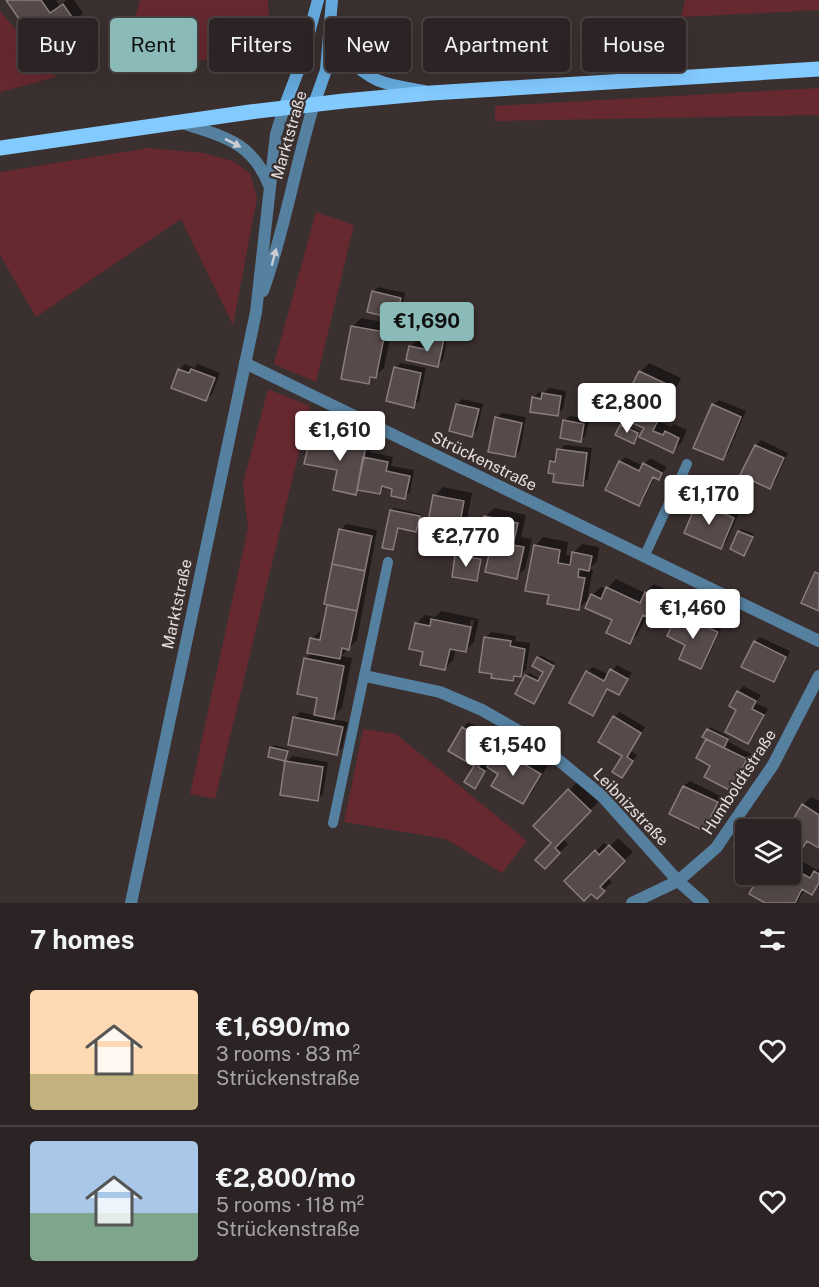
<!DOCTYPE html>
<meta charset="utf-8">
<style>
:root{--surface:#2c2424;--page:#342c2c;--text:#f1f3f6;--muted:#a6a4a6;--line:#484141;--accent:#8bbbb9}
body{margin:0;font-family:"Public Sans",sans-serif;background:var(--page);color:var(--text);height:100vh;display:flex;flex-direction:column;font-size:22px;white-space:nowrap}
*{box-sizing:border-box;margin:0}
p{font-size:20px;color:var(--muted)}
.icon{flex:none;width:33px;height:33px;fill:none;stroke:currentColor;stroke-width:2;stroke-linecap:round;stroke-linejoin:round}
.map{position:relative;height:903px;overflow:hidden}
.sheet{display:flex;flex-direction:column;background:var(--surface);flex:1}
.sheet>*{flex:none}
.hud{position:absolute;left:18px;top:18px;width:783px;height:54px;display:flex;gap:12px}
.controls{position:absolute;left:735px;top:819px;display:grid;gap:12px}
.controls a{display:grid;place-items:center;width:66px;height:66px;border-radius:6px;background:var(--surface);box-shadow:0 6px 24px #0002,0 0 0 2px var(--line);font-size:30px}
.price{position:absolute;translate:-50% -51px;padding:0 14px;border-radius:6px;background:#fff;color:#222;font-size:20px;line-height:39px;filter:drop-shadow(0 2px 3px #0008)}
.price::after{content:'';position:absolute;left:50%;top:36px;width:18px;height:14px;margin-left:-9px;background:inherit;clip-path:polygon(0 0,100% 0,50% 100%)}
.price.on{background:var(--accent);color:#111}
ul{padding:0;list-style:none}
li{display:flex;align-items:center;gap:18px;height:150px;padding:0 30px}
li+li{border-top:2px solid var(--line)}
li span{display:grid;place-items:center;flex:none;width:168px;height:120px;border-radius:6px;color:#555}
li>.icon{margin-inline-start:auto}
span .icon{width:72px;height:72px;fill:#fffc;stroke-width:1}
li b{font-size:26px}
h2{display:flex;justify-content:space-between;align-items:center;height:72px;padding:0 30px;font-size:26px}
.chip{padding:0 21px;border-radius:6px;background:var(--surface);box-shadow:0 6px 24px #0002,0 0 0 2px var(--line);font-size:21px;line-height:54px}
.chip.on{background:var(--accent);color:#111}
.map>svg:first-child{display:block}
.green{fill:#662930}
.shadow{fill:#0007;fill-rule:evenodd}
.building{fill:#564a4a;stroke:#8b7d7e;stroke-width:1.5}
.lines{fill:none;stroke-linecap:round;stroke-linejoin:round}
.service{stroke:#5580a0;stroke-width:10}
.minor{stroke:#5580a0;stroke-width:12}
.tertiary{stroke:#5580a0;stroke-width:12}
.secondary{stroke:#65aade;stroke-width:12}
.primary{stroke:#83caff;stroke-width:15}
.oneway{fill:#caccd2}
.labels{text-anchor:middle;dominant-baseline:central;stroke-width:4.5;stroke-linejoin:round;paint-order:stroke}
.street-label{font-size:16px;fill:#e7dfdf;stroke:#3b3030}
</style>
<div class="map">
<svg width="819" height="903" viewBox="0 0 819 903">
<rect width="100%" height="100%" fill="#3b3030"/>
<!-- green -->
<path class="green" d="M140,0H268L269,16L248,52L119,75Z
M685,0H819V10L681,17Z
M0,11L56,77L0,92Z
M819,88V115L495,121V106Z
M149,148L203,153L233,161L250,173L257,198L233,325L181,219L36,317L0,255V172Z
M316,212L354,225L316,382L274,364Z
M268,389L310,406L215,799L190,794L248,528L243,484Z
M363,729L396,734L527,841L502,873L446,839L344,822Z"/>
<!-- shadow -->
<path class="shadow" d="M8,0H56L59,5L67,0H74L83,13L75,22Z
M378,287L405,293L401,312L395,317L373,292Z
M361,318L393,324L384,368L368,382L352,327Z
M439,332L448,334L443,360L437,365L410,347L416,341L432,344L433,337Z
M401,363L426,368L419,401L413,406L395,368Z
M649,363L681,378L660,422L671,427L674,424L687,430L681,443L672,451L646,427L642,393L632,389L640,372Z
M185,364L194,368L198,364L220,373L212,394L206,399L179,370Z
M549,388L566,391L563,409L557,415L533,398L539,392L543,393Z
M463,399L483,404L477,430L471,435L457,404Z
M719,400L746,411L728,453L722,459L713,405Z
M502,413L526,417L520,450L515,456L496,418Z
M570,416L589,419L586,435L581,440L564,421Z
M623,424L640,431L634,442L621,426Z
M361,431L374,434L370,452L393,457L391,466L414,470L410,492L404,497L394,487L386,486L380,493L360,489L355,493L339,469L310,442L319,434L334,437L340,432L356,435Z
M761,440L788,453L775,482L770,487L756,446Z
M564,445L592,448L588,479L582,485L551,462Z
M625,457L643,466L650,458L667,467L658,478L655,477L644,499L639,504L620,462Z
M730,476L741,481L733,500L726,507L739,513L726,542L721,547L698,503L705,498L711,486L716,481L724,484Z
M443,487L472,493L463,540L454,548L435,496Z
M394,508L421,514L418,528L416,531L399,527L395,546L393,548L391,511Z
M494,508L526,515L521,537L532,539L525,569L516,577L492,549L485,517Z
M346,524L377,530L357,640L341,656L352,658L342,708L331,719L348,722L342,748L337,753L295,718L300,712L315,715L319,697L306,659L313,652L312,639L320,631H324L330,604L341,530Z
M741,529L754,534L744,554L732,548Z
M543,537L568,542L566,555L573,556V553L582,544L599,547L597,561L589,569L593,570L587,600L579,608L550,594L535,546Z
M459,553L482,557L479,577L476,579L457,555Z
M616,579L645,593L654,584L671,592L663,610L655,618L647,615L638,634L630,642L614,619L592,595L601,587L607,589Z
M684,609L722,627L706,662L700,667L688,644L679,614Z
M441,611L479,619L474,642L465,651L456,649L453,660L445,669L416,624L425,615L435,617ZM471,620H474L469,643H466Z
M491,632L516,636L515,641L530,643L526,670L512,680L486,638Z
M760,637L790,651L779,675L773,681L755,642Z
M540,655L555,663L534,703L526,676L529,673L540,679L545,671L538,658Z
M617,665L632,673L619,693L609,688L598,708L592,714L587,672L593,667L609,675Z
M743,686L761,695L756,703L768,709L753,737L748,742L738,709V692Z
M620,712L645,727L631,751L637,755L622,776L624,755L614,717Z
M469,722L495,738L482,761L490,765L499,749L508,741L548,765L531,794L522,803L500,773L489,766L475,787L476,765L463,728Z
M710,727L729,737L727,741L751,754L736,784L730,789L712,765L708,730Z
M274,745L289,749L285,760L272,747Z
M292,756L328,762L323,794L318,799L287,762Z
M690,781L722,797L709,824L703,829L671,814L684,786Z
M577,782L598,802L563,839L568,844L545,867L553,843L535,826Z
M811,797L819,801V847L809,841L801,849L803,805Z
M618,838L633,852L607,877L612,882L597,897L591,892L566,881L604,843L609,847Z
M790,854L817,870L819,868V886L812,893L805,889L797,903H768L790,874Z"/>
<!-- building -->
<path class="building" d="M6,0H41L50,13L63,4L76,23L39,48Z
M372,291L401,298L396,319L367,312Z
M351,326L385,332L376,378L370,377L369,384L341,379Z
M432,337L444,339L438,367L406,360L409,346L429,350Z
M394,367L421,373L414,408L386,401Z
M178,369L189,373L191,369L215,378L206,401L171,388Z
M639,371L673,387L653,431L663,435L665,431L679,438L673,453L639,437L644,428L628,421L640,394L630,389Z
M542,393L561,396L558,416L530,412L532,397L541,399Z
M456,404L479,409L472,437L449,431Z
M712,404L741,417L723,460L693,448Z
M495,417L522,423L515,457L488,452Z
M563,420L584,424L581,442L560,438Z
M620,425L638,433L634,444L615,435Z
M351,439L367,442L356,495L333,490L337,470L304,464L309,442L329,446L330,440L350,444Z
M755,445L784,458L770,489L740,475Z
M557,449L587,453L583,486L553,482L554,474L548,473L550,461L555,462Z
M363,457L388,462L386,471L410,476L405,499L391,496L392,489L382,486L380,494L357,490Z
M619,461L639,471L643,463L662,473L659,480L653,477L639,506L605,490Z
M724,481L737,487L728,507L705,496L710,486L719,490Z
M433,495L464,501L455,550L424,544Z
M697,502L734,518L721,549L684,533Z
M390,510L420,516L416,532L398,528L393,550L382,548Z
M484,516L518,523L513,545L524,547L517,579L485,572L490,550L477,548Z
M339,529L372,536L365,571L332,564Z
M738,531L753,537L744,556L730,549Z
M534,545L560,550L558,563L570,565L572,552L592,556L589,571L579,569L578,577L585,578L579,610L547,604L549,595L525,591Z
M455,555L481,559L477,581L452,577Z
M332,564L365,571L357,611L324,604Z
M815,572L819,574V611L801,603Z
M606,587L640,603L645,592L664,601L655,620L643,615L630,644L606,633L612,620L585,608L591,594L601,599Z
M327,605L357,611L349,650L342,648L340,659L307,653L310,638L320,640Z
M678,613L718,632L701,669L679,659L685,645L667,636Z
M431,619L471,627L466,652L450,649L445,670L420,665L423,652L409,649L415,623L430,626Z
M484,637L511,641L510,646L525,649L521,677L514,676L513,681L491,678L492,674L479,672Z
M754,641L786,657L774,682L741,667Z
M537,657L554,666L534,704L515,694L525,675L538,681L543,672L532,666Z
M304,658L344,666L334,719L314,715L317,698L297,694Z
M610,669L628,679L619,695L607,689L593,716L569,703L586,671L604,681Z
M737,691L756,701L752,709L764,715L748,744L725,732L736,710L729,706Z
M613,716L641,733L627,757L633,761L622,778L612,772L622,756L598,742Z
M293,717L343,727L337,755L288,745Z
M462,727L491,744L478,767L485,771L475,789L464,782L474,766L448,751Z
M707,729L728,739L724,748L702,737Z
M706,739L747,759L731,791L704,777L710,766L696,758Z
M270,747L288,751L285,761L268,757Z
M498,749L541,774L523,804L491,786L498,774L487,767Z
M285,761L323,767L318,801L280,795Z
M683,786L718,802L704,831L669,814Z
M568,789L591,811L555,848L560,853L545,869L535,860L551,843L533,826Z
M802,804L819,815V848L807,841L801,850L790,844V830H787Z
M609,845L625,861L600,887L605,891L597,899L591,894L584,901L564,881L595,850L599,855Z
M790,867L810,878L814,871L819,874V883L812,895L802,889L795,903H765L749,894L760,874H790Z"/>
<g class="lines">
<!-- service -->
<path class="service" d="M644,557L687,464
M333,823L388,562"/>
<!-- minor -->
<path class="minor" d="M245,363L819,641
M365,676L440,692L482,710L533,739L602,796L678,881L703,903
M632,903L678,881L716,848L773,765L819,676"/>
<!-- tertiary -->
<path class="tertiary" d="M180,122C222,137 251,140 269,185
M263,291C285,230 295,166 314,104
M131,903L256,312L276,134L284,108"/>
<!-- secondary -->
<path class="secondary" d="M331,34C340,53 357,70 377,80C391,86 409,88 424,91
M314,104L326,70L332,0
M284,108L300,66L318,0"/>
<!-- primary -->
<path class="primary" d="M0,148L250,112L344,101L431,93L819,69"/>
</g>
<!-- one-way arrows -->
<defs><path id="oneway-solid" d="M-6-.8H1V-3.2L6.5 0L1 3.2V.8H-6Z" transform="scale(1.5)"/></defs>
<g class="oneway">
<use href="#oneway-solid" transform="translate(233 143) rotate(27)"/>
<use href="#oneway-solid" transform="translate(274 257) rotate(-75)"/>
</g>
<g class="labels">
<!-- street labels -->
<g class="street-label">
<text transform="translate(289 135) rotate(-74)">Marktstraße</text>
<text transform="translate(484 461) rotate(26)">Strückenstraße</text>
<text transform="translate(177 604) rotate(-78)">Marktstraße</text>
<text transform="translate(739 782) rotate(-57)">Humboldtstraße</text>
<text transform="translate(631 807) rotate(46)">Leibnizstraße</text>
</g>
</g>
</svg>
<div class="controls">
<a><svg class="icon" aria-label="layers" viewBox="0 0 24 24"><path d="M12 4l9 5-9 5-9-5zM3 14l9 5 9-5"/></svg></a>
</div>
<b class="price on" style="left:427px;top:353px">€1,690</b>
<b class="price" style="left:627px;top:434px">€2,800</b>
<b class="price" style="left:340px;top:462px">€1,610</b>
<b class="price" style="left:709px;top:526px">€1,170</b>
<b class="price" style="left:466px;top:568px">€2,770</b>
<b class="price" style="left:693px;top:640px">€1,460</b>
<b class="price" style="left:513px;top:777px">€1,540</b>
<div class="hud">
<a class="chip">Buy</a>
<a class="chip on">Rent</a>
<a class="chip">Filters</a>
<a class="chip">New</a>
<a class="chip">Apartment</a>
<a class="chip">House</a>
</div>
</div>
<section class="sheet">
<h2>7 homes<svg class="icon" aria-label="filters" viewBox="0 0 24 24"><path d="M4 7h16M4 17h16"/><circle cx="9" cy="7" r="2"/><circle cx="15" cy="17" r="2"/></svg></h2>
<ul>
<li><span style="background:linear-gradient(#ffd9b3 70%,#c2b280 0)"><svg class="icon" aria-label="home" viewBox="0 0 24 24"><path d="M3 11l9-7 9 7M6 9v11h12V9"/></svg></span><div><b>€1,690/mo</b><p>3 rooms · 83 m²</p><p>Strückenstraße</p></div><svg class="icon" aria-label="heart" viewBox="0 0 24 24"><path d="M12 20l-8-8c-3-5 5-10 8-4 3-6 11-1 8 4z"/></svg></li>
<li><span style="background:linear-gradient(#a9c7e8 60%,#7fa58c 0)"><svg class="icon" aria-label="home" viewBox="0 0 24 24"><path d="M3 11l9-7 9 7M6 9v11h12V9"/></svg></span><div><b>€2,800/mo</b><p>5 rooms · 118 m²</p><p>Strückenstraße</p></div><svg class="icon" aria-label="heart" viewBox="0 0 24 24"><path d="M12 20l-8-8c-3-5 5-10 8-4 3-6 11-1 8 4z"/></svg></li>
</ul>
</section>
